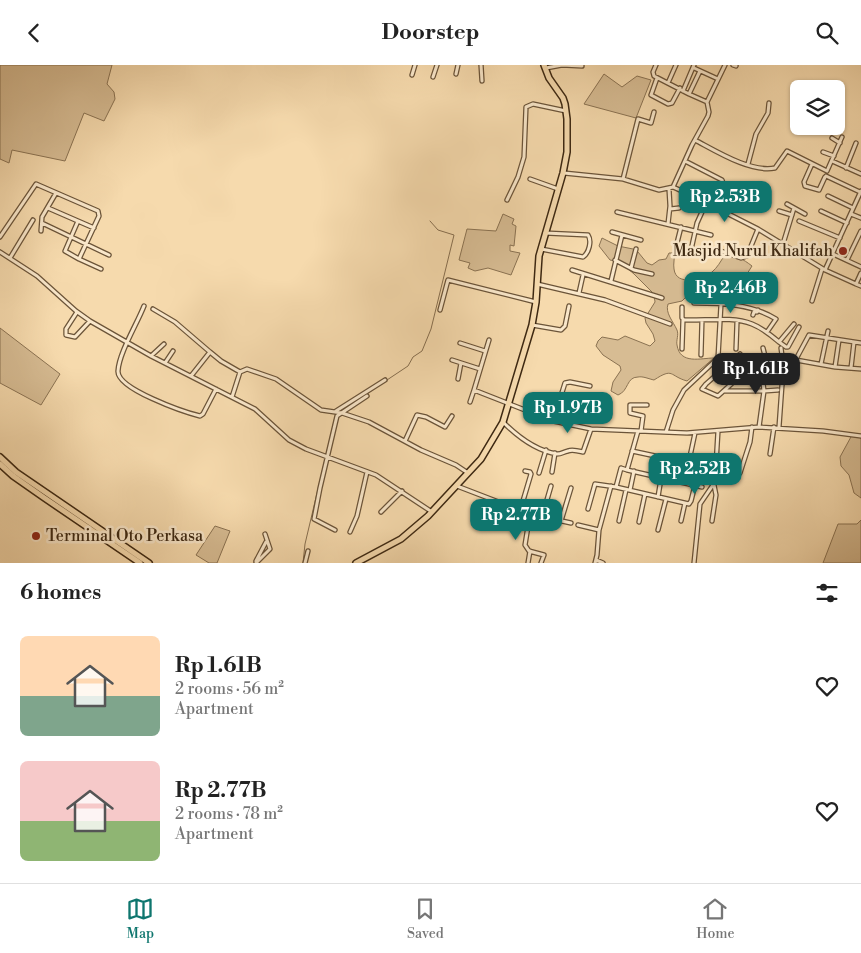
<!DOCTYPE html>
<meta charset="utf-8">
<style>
:root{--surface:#fff;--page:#f2f2f2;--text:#222;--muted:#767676;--line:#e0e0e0;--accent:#0f766e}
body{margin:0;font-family:"Libre Bodoni",serif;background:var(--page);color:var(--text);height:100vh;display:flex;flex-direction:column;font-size:19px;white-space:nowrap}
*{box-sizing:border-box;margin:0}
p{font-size:16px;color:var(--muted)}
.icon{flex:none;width:28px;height:28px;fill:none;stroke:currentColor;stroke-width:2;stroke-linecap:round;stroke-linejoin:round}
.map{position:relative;height:498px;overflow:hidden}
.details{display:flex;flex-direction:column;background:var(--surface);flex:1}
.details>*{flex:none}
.fabs{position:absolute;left:790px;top:15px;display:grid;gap:10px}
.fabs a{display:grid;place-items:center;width:55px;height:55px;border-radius:8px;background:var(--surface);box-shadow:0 1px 4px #0004;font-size:25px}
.price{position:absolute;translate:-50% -42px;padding:0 11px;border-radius:10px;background:var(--accent);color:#fff;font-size:16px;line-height:32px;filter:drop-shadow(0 1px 2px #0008)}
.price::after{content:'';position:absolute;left:50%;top:30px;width:15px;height:11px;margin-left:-8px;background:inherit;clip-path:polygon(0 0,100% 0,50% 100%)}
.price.active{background:#222;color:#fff}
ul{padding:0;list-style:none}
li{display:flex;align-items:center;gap:15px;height:125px;padding:0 20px}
li span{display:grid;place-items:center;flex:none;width:140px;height:100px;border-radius:8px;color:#555}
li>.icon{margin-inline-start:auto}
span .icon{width:60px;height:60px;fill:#fffc;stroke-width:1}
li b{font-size:21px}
h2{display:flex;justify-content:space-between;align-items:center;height:60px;padding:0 20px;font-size:21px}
header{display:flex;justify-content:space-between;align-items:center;height:65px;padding:0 20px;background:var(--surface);font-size:22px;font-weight:800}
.dock{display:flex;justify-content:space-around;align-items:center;height:70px;border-top:1px solid var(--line);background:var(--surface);font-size:14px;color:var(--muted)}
.dock a{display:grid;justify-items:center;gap:2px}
.dock .active{color:var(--accent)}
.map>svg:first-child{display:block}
.green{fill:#d7bc93;stroke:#8a7252}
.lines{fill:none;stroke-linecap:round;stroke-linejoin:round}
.stream{stroke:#866e4f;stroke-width:1}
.street-casing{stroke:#6b5439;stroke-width:5.5}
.primary-casing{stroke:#3d2812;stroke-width:8}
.street{stroke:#f9e7ca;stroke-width:3}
.primary{stroke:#f6daad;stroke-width:5}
.poi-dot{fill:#8f2418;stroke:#f9e7ca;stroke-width:2}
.labels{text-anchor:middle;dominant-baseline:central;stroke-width:5;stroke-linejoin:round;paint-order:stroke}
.poi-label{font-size:16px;fill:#3d2812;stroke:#f9e7ca;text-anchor:end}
</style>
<header><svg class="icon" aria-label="back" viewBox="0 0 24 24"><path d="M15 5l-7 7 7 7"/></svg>Doorstep<svg class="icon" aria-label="search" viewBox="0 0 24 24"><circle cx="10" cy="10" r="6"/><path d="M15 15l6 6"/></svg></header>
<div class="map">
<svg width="861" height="498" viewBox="0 0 861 498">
<rect width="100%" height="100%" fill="#f6daad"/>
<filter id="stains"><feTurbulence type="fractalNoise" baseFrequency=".004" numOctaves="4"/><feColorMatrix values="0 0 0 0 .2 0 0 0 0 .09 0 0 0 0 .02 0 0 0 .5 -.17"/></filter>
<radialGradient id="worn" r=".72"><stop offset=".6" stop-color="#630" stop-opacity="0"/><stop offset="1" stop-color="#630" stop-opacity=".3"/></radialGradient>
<!-- green -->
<path class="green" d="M0,0H112L107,19L114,27L115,34L104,56L84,48L65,96L12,85L9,98L0,94Z
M604,9L622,22L637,11L651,15L636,53L584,39Z
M503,149L514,154L512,159L516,161L514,181L510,180V186L520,188L511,210L488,203L475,206L468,203L470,198L459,195L467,164L496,166Z
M602,173L618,181L633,184L638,187L647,198L652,200L659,195L666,194L669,188H674C675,193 673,199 674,204C676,222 703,214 712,207C717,203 721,196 724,191C736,190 743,194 752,201L745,212L736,219L691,227L682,236L668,239C665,248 673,256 677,265C679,270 676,275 677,280C680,300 701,293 714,293L687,316C669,311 674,302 654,315C649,314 643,311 638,312C626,312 629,326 618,330L611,326L613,317L621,305L620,301L603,290L596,281L598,276L602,272L618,275L625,271L650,281L655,276L653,269L646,258L645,253L655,237L654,229L634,209L620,197L610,195L599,181Z
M0,263L60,309L41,340L0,318Z
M852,370L861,373V433L854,428L849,410L841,401L840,392Z
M861,455V498H823L838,459H857Z
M215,461L230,466L217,498H209L196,490Z"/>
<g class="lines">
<!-- stream -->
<path class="stream" d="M387,315L408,301L413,292L422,286L431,264L454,170L438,165L430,156
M341,346L377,322
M303,498L305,479L335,352"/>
<defs>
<path id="street" d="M481,0L482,16
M656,0L653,7L654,11L689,29L707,37
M733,0L736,1
M546,3L562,0L582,1
M694,3L718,14
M456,9L458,0
M412,10L415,0
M433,12L437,0
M657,13L651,30L668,39L672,38L680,23
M668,18L676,0
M683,26L694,0
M689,29L700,6
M832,73L840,78
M695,75C716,86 751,108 775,103L787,86L827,106L842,72
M823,87L834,91
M685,96L722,115L723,118L712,141
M832,96L861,109
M748,99L756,69L768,48L769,38
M812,99L804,117L805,121L819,125L825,112
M846,103L856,78
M564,108L623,114L659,125L673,122L692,80L708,51L709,47L707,37L725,0
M826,111L860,127
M530,114L558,124
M623,114L638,54L651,58L654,47
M673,122L693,131L758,164L747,191L741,193L718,185
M828,131L853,143
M507,135L518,112L524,92L526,42L533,39L566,46
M787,139L805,149
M48,143L94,163
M670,144L679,143
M779,146L792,150
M821,146L847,158
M617,147L711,170
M851,149L861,153
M799,156L840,173
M42,158L109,190
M668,159L670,141L669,124
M758,164L825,205L861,126
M41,166L42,152L56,128
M612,167L641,175
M0,172L36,119L98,146L99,151L79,194L65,186L78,156
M677,178L681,162
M783,179L794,143
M541,184L583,192C589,188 592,176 588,170L545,168
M691,185L697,158L706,138
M0,187L37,211L76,246L90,256L151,291L255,344L289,375L306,384L376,410L432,447
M833,189L861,202
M10,193L33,155
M79,194L101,204
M615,195L634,205L652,209
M847,195L861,166
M631,203L636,184
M572,205L662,233
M825,205L856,219L861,208
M611,216L622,170
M537,219L605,235L670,259
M856,219L861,221
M579,228L583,210
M812,236L822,204
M694,238C721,238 752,239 776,254L767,267
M144,241C137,259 119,288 118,306C117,324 184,347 200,351L203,349L216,324
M682,242V253L684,255C705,256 732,251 752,259C762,263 771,270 779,277L794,259
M153,244L175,257L210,287L191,311
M440,245L448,215L536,237
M77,247L66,264V270L75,272L90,256
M753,250L754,247H757L758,245
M532,260L561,265L565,261L569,241
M779,277L786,282H788L799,262
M460,278L485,286
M763,283L768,303
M682,284L683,254
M736,284L737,257
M210,287L221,296L240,307L232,332
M740,289L749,301V303L718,331L702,324L706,319Z
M701,290L702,255
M151,291L164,279
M452,295L480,304
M796,295L835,302L861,304
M165,298L173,286
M821,299L828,266
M835,302L839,275
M851,303L854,277
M240,307L247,304L276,314L321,345L342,348L369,357L421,385L456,400L468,408
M744,309H762L764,326L778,325
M762,309L765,305L783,298L781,283
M458,314L461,298
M474,325L489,275
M470,337L474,325L553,356L591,364L687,368L759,362L764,326H724
M336,346L385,315
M553,356L565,318L570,317L590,321
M503,357C517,371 537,386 557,389C562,389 563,387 568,386C572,384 579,386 583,387L591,364
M759,362L823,366L861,371
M779,362L782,320L809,270L861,278
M641,366L643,351L630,348V340H647
M666,367L673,345L684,325L718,293L721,239
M695,368L689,396L691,399H698
M405,376L417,350L426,352L445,362L452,351
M632,386L660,392L664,395L658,432
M770,389L774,362
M670,398L690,399
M627,405L702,422
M552,407L555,388
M539,408L546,385
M740,408L750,377L752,362
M457,421L530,449L571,458
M616,422L689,439L691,436L695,420
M630,425L634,406
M588,444L595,419L616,422L621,403L627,405L638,366
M520,446L531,409L530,407L525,406
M381,447L402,426
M530,449L525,480L529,486L544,490L541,498
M542,452L551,421
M561,456L571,423
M619,456L626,425
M681,456L685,438
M712,456L716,430L714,420
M639,457L645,429
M578,460L599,465
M335,465L314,454L320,423L337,351L367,331
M658,465L666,434
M350,467L357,451L367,407
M596,495L603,498
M256,496L266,477
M256,498L270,484L265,469
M305,498L308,486
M528,498L530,486
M595,498L597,490L599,465L611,421
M694,498L700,439L715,417L718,366"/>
<path id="primary" d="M0,392L16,407L149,498
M0,399L13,411L43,432L140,498
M356,498L401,474L428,451L481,394L503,357L532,260L536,237L539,191L563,108L567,87V54L565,39L563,33L549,13L544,0"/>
</defs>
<!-- street casing -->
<use href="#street" class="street-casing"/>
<!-- primary casing -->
<use href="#primary" class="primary-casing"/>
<!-- street -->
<use href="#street" class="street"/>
<!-- primary -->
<use href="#primary" class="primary"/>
</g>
<!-- markers -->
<g class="poi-dot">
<circle cx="843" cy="186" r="5"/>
<circle cx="36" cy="471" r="5"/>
</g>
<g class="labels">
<!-- poi labels -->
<g class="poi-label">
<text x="833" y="186">Masjid Nurul Khalifah</text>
<text x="46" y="471" text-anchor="start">Terminal Oto Perkasa</text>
</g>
</g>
<rect width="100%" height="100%" filter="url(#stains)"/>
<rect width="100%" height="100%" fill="url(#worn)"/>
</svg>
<div class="fabs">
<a><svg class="icon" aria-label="layers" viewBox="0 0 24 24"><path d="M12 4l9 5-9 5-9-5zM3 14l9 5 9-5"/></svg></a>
</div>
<b class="price" style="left:725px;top:158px">Rp 2.53B</b>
<b class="price" style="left:731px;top:249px">Rp 2.46B</b>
<b class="price active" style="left:756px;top:330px">Rp 1.61B</b>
<b class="price" style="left:568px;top:369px">Rp 1.97B</b>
<b class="price" style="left:695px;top:430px">Rp 2.52B</b>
<b class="price" style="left:516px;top:476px">Rp 2.77B</b>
</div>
<section class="details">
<h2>6 homes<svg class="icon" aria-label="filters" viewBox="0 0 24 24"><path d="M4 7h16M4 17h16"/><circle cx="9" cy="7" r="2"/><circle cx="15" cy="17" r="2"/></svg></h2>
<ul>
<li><span style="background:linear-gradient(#ffd9b3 60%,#7fa58c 0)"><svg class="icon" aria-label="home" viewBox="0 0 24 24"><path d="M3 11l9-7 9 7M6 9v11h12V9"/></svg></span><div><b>Rp 1.61B</b><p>2 rooms · 56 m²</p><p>Apartment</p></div><svg class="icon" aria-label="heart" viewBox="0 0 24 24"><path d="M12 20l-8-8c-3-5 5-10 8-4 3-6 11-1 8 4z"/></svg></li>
<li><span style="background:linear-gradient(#f6c9c9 60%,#8fb573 0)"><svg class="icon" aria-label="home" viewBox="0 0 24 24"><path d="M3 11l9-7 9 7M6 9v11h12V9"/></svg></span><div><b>Rp 2.77B</b><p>2 rooms · 78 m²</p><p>Apartment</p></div><svg class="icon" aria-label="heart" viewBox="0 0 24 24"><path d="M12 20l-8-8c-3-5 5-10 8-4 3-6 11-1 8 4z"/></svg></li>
</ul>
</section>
<nav class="dock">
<a class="active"><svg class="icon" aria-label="map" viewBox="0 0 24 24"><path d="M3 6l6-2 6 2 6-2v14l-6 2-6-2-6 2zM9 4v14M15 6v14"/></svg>Map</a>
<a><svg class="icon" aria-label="saved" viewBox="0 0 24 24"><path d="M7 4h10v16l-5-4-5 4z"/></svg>Saved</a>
<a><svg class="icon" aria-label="home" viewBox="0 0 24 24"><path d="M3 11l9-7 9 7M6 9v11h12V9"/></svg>Home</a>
</nav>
